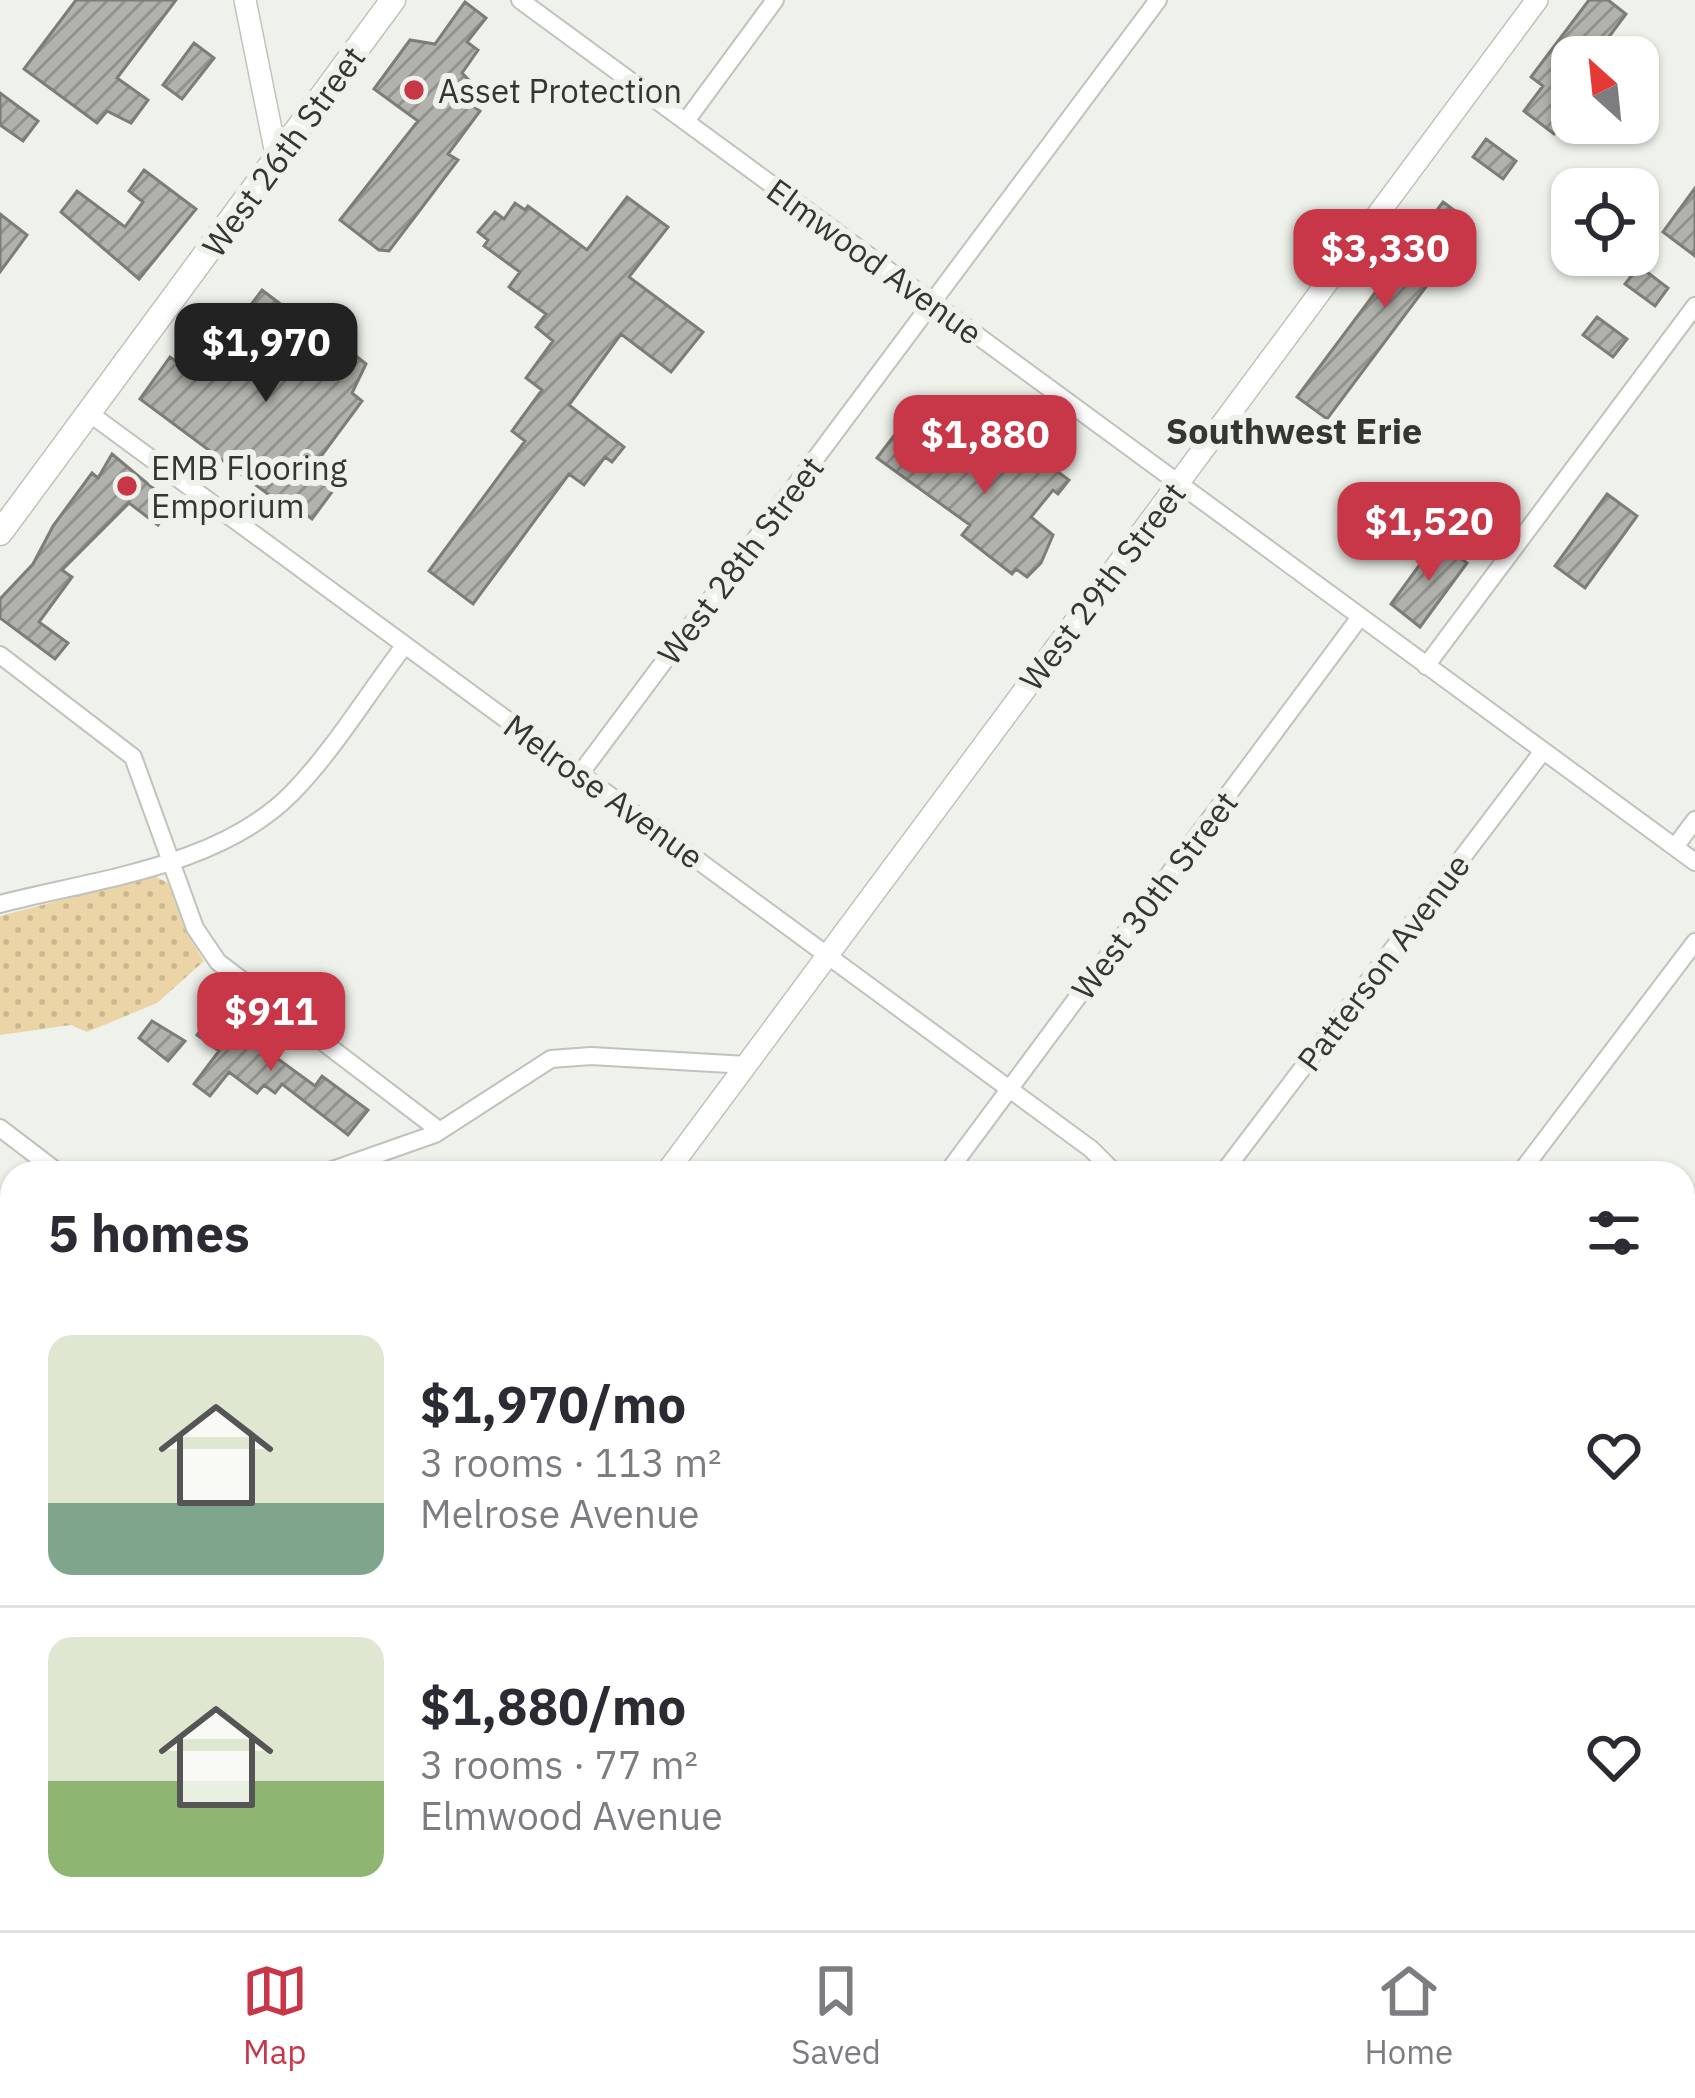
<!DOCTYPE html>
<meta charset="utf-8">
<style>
:root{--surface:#fff;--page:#f2f2f3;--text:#2b2b33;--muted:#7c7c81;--line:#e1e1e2;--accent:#c73747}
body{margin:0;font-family:"IBM Plex Sans",sans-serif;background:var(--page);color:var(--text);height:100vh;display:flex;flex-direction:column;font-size:45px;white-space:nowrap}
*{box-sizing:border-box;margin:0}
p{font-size:39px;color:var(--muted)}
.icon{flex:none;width:66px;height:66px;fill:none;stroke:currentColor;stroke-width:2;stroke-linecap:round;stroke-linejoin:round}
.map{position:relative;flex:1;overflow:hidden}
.details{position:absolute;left:0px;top:1161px;width:1695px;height:771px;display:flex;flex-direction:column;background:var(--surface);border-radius:36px 36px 0 0;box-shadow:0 3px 9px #0004}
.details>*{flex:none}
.needle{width:78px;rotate:333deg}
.fabs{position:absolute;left:1551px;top:36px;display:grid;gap:24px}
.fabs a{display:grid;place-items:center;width:108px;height:108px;border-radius:24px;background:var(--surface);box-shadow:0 3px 9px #0004;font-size:60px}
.price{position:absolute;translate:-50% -102px;padding:0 27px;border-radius:24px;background:var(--accent);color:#fff;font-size:39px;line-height:78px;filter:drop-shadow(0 3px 6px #0008)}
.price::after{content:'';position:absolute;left:50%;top:72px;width:36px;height:27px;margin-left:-18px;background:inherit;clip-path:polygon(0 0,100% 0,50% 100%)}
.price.selected{background:#222;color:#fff}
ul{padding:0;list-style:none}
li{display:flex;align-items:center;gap:36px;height:300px;padding:0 48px}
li+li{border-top:3px solid var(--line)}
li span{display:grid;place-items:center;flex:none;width:336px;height:240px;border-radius:24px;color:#555}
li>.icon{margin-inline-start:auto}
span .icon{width:144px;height:144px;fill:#fffc;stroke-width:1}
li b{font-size:51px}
h2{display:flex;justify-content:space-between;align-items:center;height:144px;padding:0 48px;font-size:51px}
.tabs{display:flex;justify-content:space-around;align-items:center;height:168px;border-top:3px solid var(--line);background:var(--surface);font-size:33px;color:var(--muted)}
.tabs a{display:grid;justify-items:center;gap:6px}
.tabs .selected{color:var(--accent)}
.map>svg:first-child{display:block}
.park{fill:url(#park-dots)}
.building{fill:url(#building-hatch);stroke:#7d7d77;stroke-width:3}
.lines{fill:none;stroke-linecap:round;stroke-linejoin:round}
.minor-casing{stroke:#c0c3bd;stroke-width:20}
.tertiary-casing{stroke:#c0c3bd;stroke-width:24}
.primary-casing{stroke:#c0c3bd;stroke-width:27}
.minor{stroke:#fff;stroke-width:16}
.tertiary{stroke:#fff;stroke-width:21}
.primary{stroke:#fff;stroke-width:24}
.poi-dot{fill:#c73747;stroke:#eef2eb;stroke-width:4.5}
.labels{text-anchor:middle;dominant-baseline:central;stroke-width:12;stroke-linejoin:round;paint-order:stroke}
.poi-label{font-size:33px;fill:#353633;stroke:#eef2eb;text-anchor:start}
.street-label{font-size:33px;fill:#353633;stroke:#eef2eb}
.neighbourhood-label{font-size:36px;font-weight:bold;fill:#353633;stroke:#eef2eb}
</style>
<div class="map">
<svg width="1695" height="1930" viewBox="0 0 1695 1930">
<defs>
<pattern id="park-dots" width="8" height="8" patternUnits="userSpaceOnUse" patternTransform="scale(3)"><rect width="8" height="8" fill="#ebd4a5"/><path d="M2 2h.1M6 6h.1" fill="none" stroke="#cab78e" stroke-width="1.8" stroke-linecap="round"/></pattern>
<pattern id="building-hatch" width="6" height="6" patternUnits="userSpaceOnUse" patternTransform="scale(3)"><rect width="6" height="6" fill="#b2b2ac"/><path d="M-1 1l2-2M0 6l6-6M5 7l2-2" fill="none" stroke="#92928d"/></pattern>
</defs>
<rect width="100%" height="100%" fill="#eef2eb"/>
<!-- park -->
<path class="park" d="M154,876L168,883L185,930L204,961L157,1003L87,1032L71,1025L0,1035V916Z"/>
<!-- building -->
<path class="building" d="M76,0H176L117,78L148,100L131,123L107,111L97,123L24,69Z
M1589,0H1608L1626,14L1594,57H1572V85L1556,107L1568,116L1554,134L1524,111L1543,86L1531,77Z
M465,2L486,18L467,42L478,50L462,73L470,81L458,95L480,111L448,154L458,160L389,251L379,250L340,220L418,121L374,89L410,40L435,44Z
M194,43L214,58L182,99L163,85Z
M0,93L38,121L23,141L0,125Z
M1486,139L1516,161L1503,179L1473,157Z
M144,170L196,209L139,279L61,212L77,191L125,227L143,202L129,191Z
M1695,188V256L1663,232Z
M627,197L668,227L629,277L703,332L671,372L621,334L569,405L624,447L612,462L605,457L584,485L569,474L473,604L429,571L525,441L512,431L542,390L526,378L553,341L536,327L546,314L509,287L520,272L484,246L488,240L478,232L495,212L504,219L515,203L525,210L528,206L587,250Z
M1443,202L1473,224L1327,419L1297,397Z
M0,214L27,235L0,272Z
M1639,266L1668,288L1655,306L1625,284Z
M262,290L291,312L283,321L312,344L315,340L335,355L342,345L366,364L352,393L362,401L316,463L340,481L312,519L281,496L276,500L140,399L170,357L197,376L209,367L254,309L250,306Z
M1597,317L1627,339L1613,357L1583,335Z
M896,433L936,463L957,434L1005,471L1024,447L1069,480L1058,494L1053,490L1031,517L1053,535L1041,563L1027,577L1016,569L1012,574L962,535L970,525L877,458Z
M112,454L172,504L158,525L129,503L62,570L72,577L39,622L68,643L55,659L0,618V599L33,564L53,526L92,473L98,478Z
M1607,494L1637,516L1585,588L1555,566Z
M1437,541L1467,563L1420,627L1391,604Z
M214,1012L315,1086L322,1076L368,1110L348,1135L282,1084L275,1093L264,1085L257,1093L229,1072L210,1096L194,1084L219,1051L197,1035Z
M152,1021L185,1041L168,1061L139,1038Z"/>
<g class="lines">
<defs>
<path id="minor" d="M520,0L1695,862
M686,121L775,0
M89,413L1091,1149L1115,1173
M0,655L133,757L195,928L218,962L440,1131
M1426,666L1695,306
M580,774L1158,0
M1675,847L1695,820
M0,904C96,879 219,867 292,793C334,750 368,693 405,645
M0,1128L59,1173
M324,1173L435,1134L551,1059L591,1056L747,1065
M947,1173L1360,617
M1223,1173L1543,751
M1520,1173L1695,942
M0,1476L12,1485
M0,1558L12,1543
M1683,1645L1695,1654
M1683,1821L1695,1806
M595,1920L609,1930
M1063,1920L1076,1930
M488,1930L495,1920
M866,1930L873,1920
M1600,1930L1607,1920"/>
<path id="tertiary" d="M245,0L277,159
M666,1173L1537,0
M1683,1360L1695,1344
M104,1930L111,1920
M1250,1930L1258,1920"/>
<path id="primary" d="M0,533L393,0"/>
</defs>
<!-- minor casing -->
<use href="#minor" class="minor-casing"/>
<!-- tertiary casing -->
<use href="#tertiary" class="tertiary-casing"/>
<!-- primary casing -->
<use href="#primary" class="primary-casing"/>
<!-- minor -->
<use href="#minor" class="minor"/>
<!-- tertiary -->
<use href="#tertiary" class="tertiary"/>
<!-- primary -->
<use href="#primary" class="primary"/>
</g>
<!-- markers -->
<g class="poi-dot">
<circle cx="414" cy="90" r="12"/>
<circle cx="127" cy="486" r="12"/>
</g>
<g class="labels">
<!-- poi labels -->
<g class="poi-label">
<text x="438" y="90">Asset Protection</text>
<text x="151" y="467">EMB Flooring<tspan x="151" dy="38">Emporium</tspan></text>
</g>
<!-- street labels -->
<g class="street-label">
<text transform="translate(283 151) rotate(-54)">West 26th Street</text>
<text transform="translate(875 261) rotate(36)">Elmwood Avenue</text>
<text transform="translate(740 560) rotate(-53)">West 28th Street</text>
<text transform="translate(1102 586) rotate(-53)">West 29th Street</text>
<text transform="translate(604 791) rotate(36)">Melrose Avenue</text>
<text transform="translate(1154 895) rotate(-53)">West 30th Street</text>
<text transform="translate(1383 962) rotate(-53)">Patterson Avenue</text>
</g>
<!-- neighbourhood labels -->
<g class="neighbourhood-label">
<text x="1294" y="430">Southwest Erie</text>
</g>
</g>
</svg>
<div class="fabs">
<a><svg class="needle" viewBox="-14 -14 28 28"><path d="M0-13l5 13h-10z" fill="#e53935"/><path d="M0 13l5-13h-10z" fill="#7c7c81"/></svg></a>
<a><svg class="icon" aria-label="locate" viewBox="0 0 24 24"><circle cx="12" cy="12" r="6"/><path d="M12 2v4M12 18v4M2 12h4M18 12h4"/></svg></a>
</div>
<b class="price" style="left:1385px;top:311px">$3,330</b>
<b class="price selected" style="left:266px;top:405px">$1,970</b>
<b class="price" style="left:985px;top:497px">$1,880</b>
<b class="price" style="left:1429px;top:584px">$1,520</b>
<b class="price" style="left:271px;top:1074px">$911</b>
<section class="details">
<h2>5 homes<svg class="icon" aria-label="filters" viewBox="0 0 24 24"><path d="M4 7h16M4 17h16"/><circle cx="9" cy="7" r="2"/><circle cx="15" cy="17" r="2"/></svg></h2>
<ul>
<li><span style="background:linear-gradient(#dfe7d0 70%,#7fa58c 0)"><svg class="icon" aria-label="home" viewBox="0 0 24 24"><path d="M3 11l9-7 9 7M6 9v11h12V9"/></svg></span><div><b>$1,970/mo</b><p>3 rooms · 113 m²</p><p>Melrose Avenue</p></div><svg class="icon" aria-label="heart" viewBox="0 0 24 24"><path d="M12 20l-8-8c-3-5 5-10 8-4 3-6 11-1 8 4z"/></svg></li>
<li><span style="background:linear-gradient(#dfe7d0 60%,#8fb573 0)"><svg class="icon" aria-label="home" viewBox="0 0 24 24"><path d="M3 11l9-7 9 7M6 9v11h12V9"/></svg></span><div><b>$1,880/mo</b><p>3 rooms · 77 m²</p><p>Elmwood Avenue</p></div><svg class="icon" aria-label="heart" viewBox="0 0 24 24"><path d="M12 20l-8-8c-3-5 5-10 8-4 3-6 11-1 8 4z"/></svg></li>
</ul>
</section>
</div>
<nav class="tabs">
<a class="selected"><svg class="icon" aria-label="map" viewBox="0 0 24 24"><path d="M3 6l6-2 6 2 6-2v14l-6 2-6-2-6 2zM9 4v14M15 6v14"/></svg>Map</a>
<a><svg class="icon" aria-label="saved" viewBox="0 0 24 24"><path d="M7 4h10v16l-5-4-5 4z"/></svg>Saved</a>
<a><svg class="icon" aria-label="home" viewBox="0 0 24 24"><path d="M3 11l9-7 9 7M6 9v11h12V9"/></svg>Home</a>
</nav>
